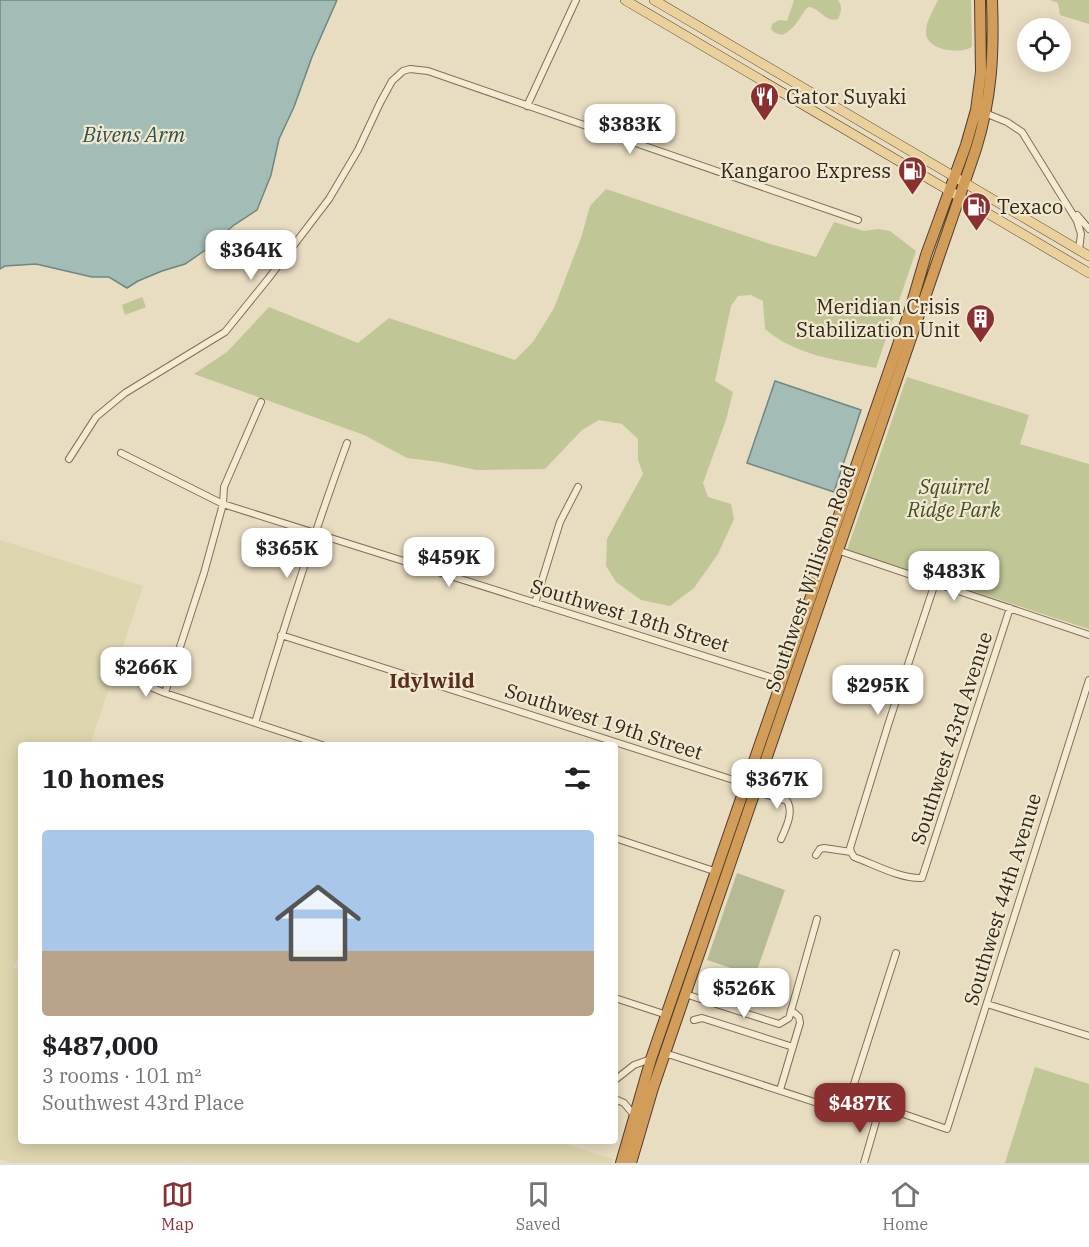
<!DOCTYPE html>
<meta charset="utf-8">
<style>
:root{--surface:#fff;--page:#f2f2f2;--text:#202124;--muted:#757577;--line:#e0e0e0;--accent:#8a3031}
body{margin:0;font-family:"IBM Plex Serif",serif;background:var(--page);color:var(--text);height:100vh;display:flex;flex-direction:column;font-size:22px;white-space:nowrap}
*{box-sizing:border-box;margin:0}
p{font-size:20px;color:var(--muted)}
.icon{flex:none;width:33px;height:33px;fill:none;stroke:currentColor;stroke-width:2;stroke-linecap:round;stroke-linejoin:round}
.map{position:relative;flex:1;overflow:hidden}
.panel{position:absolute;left:18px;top:742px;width:600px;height:402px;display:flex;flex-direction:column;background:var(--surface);border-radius:6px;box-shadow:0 3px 15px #0003}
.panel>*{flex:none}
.tools{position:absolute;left:1017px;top:18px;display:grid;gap:12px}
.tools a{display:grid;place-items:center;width:54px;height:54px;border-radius:50%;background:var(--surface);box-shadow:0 3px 15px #0003;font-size:30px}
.price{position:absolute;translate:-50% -51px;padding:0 14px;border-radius:12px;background:#fff;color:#222;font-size:20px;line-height:39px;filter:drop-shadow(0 2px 3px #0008)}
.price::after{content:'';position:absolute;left:50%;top:36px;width:18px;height:14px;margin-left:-9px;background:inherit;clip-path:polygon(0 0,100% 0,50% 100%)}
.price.active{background:var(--accent);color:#fff}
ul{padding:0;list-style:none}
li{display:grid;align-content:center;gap:12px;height:318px;padding:0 24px}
li span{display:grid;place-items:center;height:186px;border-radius:6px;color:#555}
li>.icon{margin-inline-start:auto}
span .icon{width:108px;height:108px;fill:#fffc;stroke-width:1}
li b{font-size:26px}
h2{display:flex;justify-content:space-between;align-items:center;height:72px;padding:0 24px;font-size:26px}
.menu{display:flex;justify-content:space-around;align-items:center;height:84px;border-top:2px solid var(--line);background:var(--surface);font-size:16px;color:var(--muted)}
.menu a{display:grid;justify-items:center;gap:3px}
.menu .active{color:var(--accent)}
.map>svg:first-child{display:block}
.farmland{fill:#ded6af}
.green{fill:#c0c696}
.cemetery{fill:#b7bb95}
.water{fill:#a3bcb5;stroke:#6c8981;stroke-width:1.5}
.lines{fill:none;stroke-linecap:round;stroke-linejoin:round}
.street-casing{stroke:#816f5a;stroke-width:8}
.primary-casing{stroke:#4f3e2f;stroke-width:10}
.highway-casing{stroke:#4f3e2f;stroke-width:12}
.street{stroke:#f5ebd3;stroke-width:6}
.primary{stroke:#ead19c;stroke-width:9}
.highway{stroke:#d29c59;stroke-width:10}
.labels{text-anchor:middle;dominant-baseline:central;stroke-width:4.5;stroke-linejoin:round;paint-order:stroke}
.poi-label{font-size:20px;fill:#32271d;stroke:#f1e8d0;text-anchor:start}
.park-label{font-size:20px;font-style:italic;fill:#434d26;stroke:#f1e8d0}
.street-label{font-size:20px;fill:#32271d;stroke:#f1e8d0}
.water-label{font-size:21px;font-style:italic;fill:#2e514e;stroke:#f1e8d0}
.neighbourhood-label{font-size:21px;font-weight:bold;fill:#5b2d21;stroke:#f1e8d0}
</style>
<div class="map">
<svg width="1089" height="1163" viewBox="0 0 1089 1163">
<rect width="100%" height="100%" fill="#e9ddc1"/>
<!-- farmland -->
<path class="farmland" d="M0,540L143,586L90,745L21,746V947L14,968L21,970V1142H559L613,1159L612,1163H13L0,1159Z"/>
<!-- green -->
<path class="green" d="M794,0H838C843,7 841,12 838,19C825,23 821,8 808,7C799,17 796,29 782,35L775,33L771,29L772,24L779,20L787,21Z
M938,0H971L972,47C960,55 924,50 926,31C926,21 934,9 938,0Z
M1050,0H1089V24L1060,15L1058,3Z
M606,189L767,243L816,257L834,222L864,231L878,229L890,231L916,251L876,368C838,360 796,356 765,329L763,301L751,295L738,296L731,306L715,381L733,392L726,420L703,483L708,497L731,504L734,519L718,554L694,588L670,606L641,600L616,582L606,566L607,539L643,474L638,460V439L622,424L599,420L582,430L545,469L476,470L439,462L407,458L364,435L194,374L227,352L269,307L358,343L389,318L515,360L533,342L554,308L581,238L590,206Z
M142,297L146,307L125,315L122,305Z
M907,377L1029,415L1020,444L1089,464V629L847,550Z
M1035,1067L1089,1084V1163H1005Z"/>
<!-- cemetery -->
<path class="cemetery" d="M737,873L785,890L755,976L707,960Z"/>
<!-- water -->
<path class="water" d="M0,0H337L312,57L294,107L279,139L271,175L257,210L234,225L207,249L185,264L162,271L138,281L127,288L109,277H92L36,264L5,266L0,269Z
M775,381L861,410L834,492L747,463Z"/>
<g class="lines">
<defs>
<path id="street" d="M527,106L576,0
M985,113L1007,122L1022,132L1077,221L1081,234L1079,250
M1077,215L1089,229
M121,453L223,504L783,681
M69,459L96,417L125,393L225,332L268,279L329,199L358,150L380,103L392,81L403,71L410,69L428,71L858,220
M837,550L1089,635
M535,603L560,522L578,487
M281,635L746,784
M136,681L165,693L325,746
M165,693L204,573L223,504L224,487L261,402
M255,723C283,629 313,536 347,443
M755,791L787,801C794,812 786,828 781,839
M615,838L717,872
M851,852L850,848L889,722L935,583
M816,855L820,849L824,848L851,852L854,857C874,864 900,879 922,878L1010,608
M685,994L779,1024L789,1018L817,919
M615,998L667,1015
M987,1004L1089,1036
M694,1020L702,1018L793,1047
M663,1055H671L845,1112H868L889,1109L947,1129L1089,680
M615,1080L634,1065L651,1059
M780,1090L800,1023L799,1017L791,1010
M615,1099L624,1103L634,1115
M845,1112L896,953
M864,1163L879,1111"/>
<path id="primary" d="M625,0L1089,273
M654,0L1089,256"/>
<path id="highway" d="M621,1163L651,1059L909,313L926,255L966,145L976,110L981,72L980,0
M631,1163L653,1088L976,149C992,97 994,53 992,0"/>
</defs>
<!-- street casing -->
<use href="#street" class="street-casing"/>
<!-- primary casing -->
<use href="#primary" class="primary-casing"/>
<!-- highway casing -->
<use href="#highway" class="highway-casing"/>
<!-- street -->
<use href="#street" class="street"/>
<!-- primary -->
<use href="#primary" class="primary"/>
<!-- highway -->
<use href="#highway" class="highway"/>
</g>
<!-- icons -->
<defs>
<symbol id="restaurant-pin" viewBox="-11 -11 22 30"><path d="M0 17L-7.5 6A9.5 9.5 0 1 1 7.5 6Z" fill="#8a3031" stroke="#f1e8d0"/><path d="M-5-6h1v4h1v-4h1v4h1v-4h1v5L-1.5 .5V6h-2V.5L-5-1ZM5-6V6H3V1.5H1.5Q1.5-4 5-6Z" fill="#fff"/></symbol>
<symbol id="fuel-pin" viewBox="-11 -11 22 30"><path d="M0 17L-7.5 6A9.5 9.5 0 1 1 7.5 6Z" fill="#8a3031" stroke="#f1e8d0"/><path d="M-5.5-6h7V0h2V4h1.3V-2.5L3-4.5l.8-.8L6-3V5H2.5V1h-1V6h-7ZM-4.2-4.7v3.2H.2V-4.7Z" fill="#fff"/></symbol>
<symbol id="building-pin" viewBox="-11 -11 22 30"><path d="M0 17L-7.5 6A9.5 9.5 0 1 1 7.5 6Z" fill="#8a3031" stroke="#f1e8d0"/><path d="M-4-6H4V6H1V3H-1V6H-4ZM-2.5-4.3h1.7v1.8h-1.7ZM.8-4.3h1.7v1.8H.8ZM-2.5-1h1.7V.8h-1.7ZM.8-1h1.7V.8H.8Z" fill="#fff"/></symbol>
</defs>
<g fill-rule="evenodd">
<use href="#restaurant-pin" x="748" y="80" width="33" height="45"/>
<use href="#fuel-pin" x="896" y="154" width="33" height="45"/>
<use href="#fuel-pin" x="960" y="190" width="33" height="45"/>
<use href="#building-pin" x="964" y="302" width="33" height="45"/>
</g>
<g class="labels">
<!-- poi labels -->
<g class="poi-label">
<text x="786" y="96">Gator Suyaki</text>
<text x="891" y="170" text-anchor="end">Kangaroo Express</text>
<text x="997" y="206">Texaco</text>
<text x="960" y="306" text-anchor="end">Meridian Crisis<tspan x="960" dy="23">Stabilization Unit</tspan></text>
</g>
<!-- park labels -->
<g class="park-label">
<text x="954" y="486">Squirrel<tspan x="954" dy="23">Ridge Park</tspan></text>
</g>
<!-- street labels -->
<g class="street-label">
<text transform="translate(810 578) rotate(-71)">Southwest Williston Road</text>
<text transform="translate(630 615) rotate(17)">Southwest 18th Street</text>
<text transform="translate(604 721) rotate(18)">Southwest 19th Street</text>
<text transform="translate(951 738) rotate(-72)">Southwest 43rd Avenue</text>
<text transform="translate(1002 899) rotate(-73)">Southwest 44th Avenue</text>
</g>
<!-- water labels -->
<g class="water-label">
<text x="134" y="134">Bivens Arm</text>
</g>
<!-- neighbourhood labels -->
<g class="neighbourhood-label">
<text x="432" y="680">Idylwild</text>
</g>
</g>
</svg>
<div class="tools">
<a><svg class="icon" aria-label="locate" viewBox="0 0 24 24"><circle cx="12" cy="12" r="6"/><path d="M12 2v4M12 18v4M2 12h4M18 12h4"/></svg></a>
</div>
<b class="price" style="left:630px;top:155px">$383K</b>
<b class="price" style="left:251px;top:281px">$364K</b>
<b class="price" style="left:287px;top:579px">$365K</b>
<b class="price" style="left:449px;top:588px">$459K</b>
<b class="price" style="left:954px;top:602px">$483K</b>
<b class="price" style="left:146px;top:698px">$266K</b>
<b class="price" style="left:878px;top:716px">$295K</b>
<b class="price" style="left:777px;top:810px">$367K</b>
<b class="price" style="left:744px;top:1019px">$526K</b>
<b class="price active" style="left:860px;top:1134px">$487K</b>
<section class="panel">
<h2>10 homes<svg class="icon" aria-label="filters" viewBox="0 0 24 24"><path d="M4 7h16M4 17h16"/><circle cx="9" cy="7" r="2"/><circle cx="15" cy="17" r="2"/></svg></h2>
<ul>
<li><span style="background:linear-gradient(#a9c7e8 65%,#b9a48a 0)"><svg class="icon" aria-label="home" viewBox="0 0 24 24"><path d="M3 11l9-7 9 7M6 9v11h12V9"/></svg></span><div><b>$487,000</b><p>3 rooms · 101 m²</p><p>Southwest 43rd Place</p></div></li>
</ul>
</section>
</div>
<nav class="menu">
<a class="active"><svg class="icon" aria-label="map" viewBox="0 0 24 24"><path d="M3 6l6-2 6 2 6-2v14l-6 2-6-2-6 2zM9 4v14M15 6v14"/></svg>Map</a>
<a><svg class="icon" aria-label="saved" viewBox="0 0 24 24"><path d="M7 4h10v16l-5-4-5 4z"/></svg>Saved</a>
<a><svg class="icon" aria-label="home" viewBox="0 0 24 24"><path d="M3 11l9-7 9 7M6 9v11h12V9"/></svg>Home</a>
</nav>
